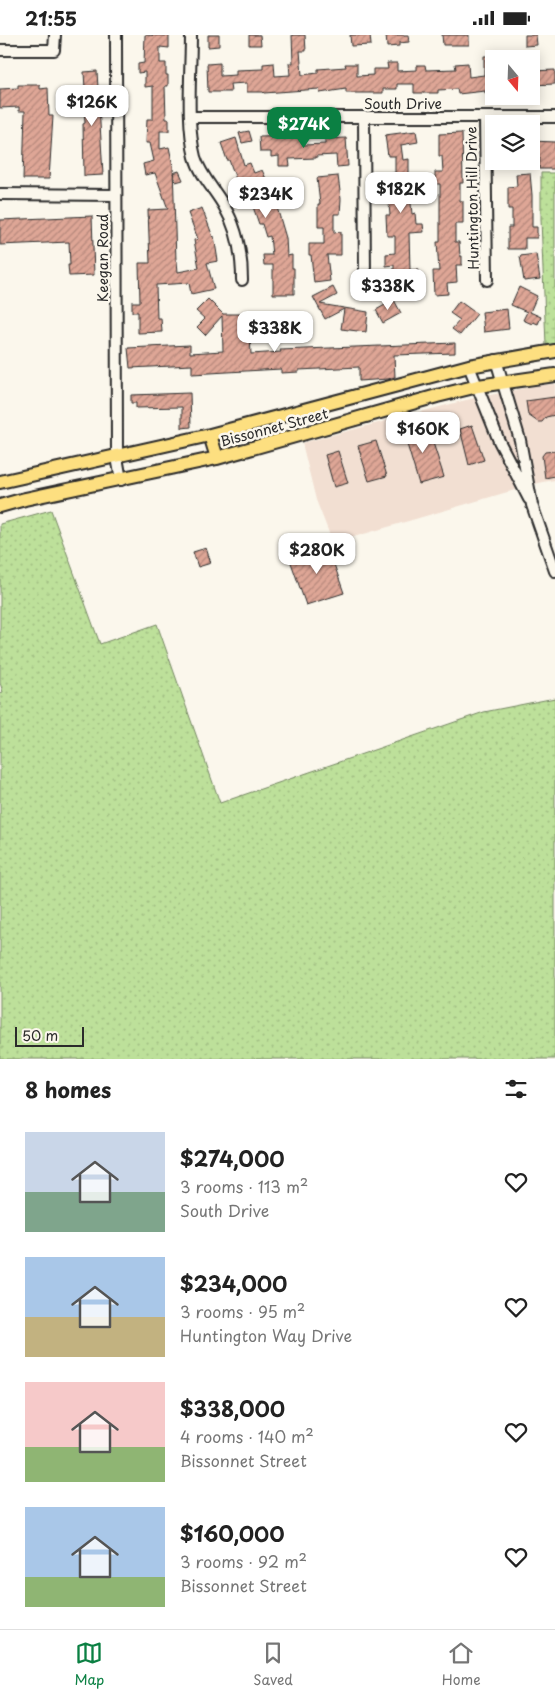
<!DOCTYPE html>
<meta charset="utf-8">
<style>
:root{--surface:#fff;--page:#f6f6f6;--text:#222;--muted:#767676;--line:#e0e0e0;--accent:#0b8043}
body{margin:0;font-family:"Playpen Sans",sans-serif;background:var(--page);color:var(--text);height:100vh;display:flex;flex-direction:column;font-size:19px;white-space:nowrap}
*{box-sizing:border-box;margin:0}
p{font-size:16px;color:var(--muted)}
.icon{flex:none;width:28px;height:28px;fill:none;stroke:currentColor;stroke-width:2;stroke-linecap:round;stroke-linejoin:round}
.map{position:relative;height:1024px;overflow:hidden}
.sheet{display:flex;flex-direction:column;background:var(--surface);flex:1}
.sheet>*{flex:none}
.needle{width:32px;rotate:161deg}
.controls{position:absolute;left:485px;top:15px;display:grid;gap:10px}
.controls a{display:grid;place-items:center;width:55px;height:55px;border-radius:0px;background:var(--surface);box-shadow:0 2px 12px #0003;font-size:25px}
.scale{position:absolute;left:15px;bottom:12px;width:69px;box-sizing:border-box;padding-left:5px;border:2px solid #2b2b2b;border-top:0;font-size:14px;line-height:18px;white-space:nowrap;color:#2b2b2b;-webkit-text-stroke:4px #fbf7ec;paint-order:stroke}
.price{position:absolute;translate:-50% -42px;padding:0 11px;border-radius:10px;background:#fff;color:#222;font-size:16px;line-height:32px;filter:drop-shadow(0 1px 2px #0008)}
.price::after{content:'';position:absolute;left:50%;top:30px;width:15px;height:11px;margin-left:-8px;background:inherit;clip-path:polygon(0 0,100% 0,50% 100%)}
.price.selected{background:var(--accent);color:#fff}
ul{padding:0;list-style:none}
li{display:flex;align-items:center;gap:15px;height:125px;padding:0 25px}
li span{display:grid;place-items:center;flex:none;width:140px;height:100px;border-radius:0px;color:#555}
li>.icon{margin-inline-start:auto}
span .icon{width:60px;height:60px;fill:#fffc;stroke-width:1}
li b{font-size:21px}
h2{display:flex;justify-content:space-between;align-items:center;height:60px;padding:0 25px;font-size:21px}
.status{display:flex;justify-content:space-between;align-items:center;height:35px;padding:0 25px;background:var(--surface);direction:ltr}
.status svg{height:14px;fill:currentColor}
.menu{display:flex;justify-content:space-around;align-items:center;height:70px;border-top:1px solid var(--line);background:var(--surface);font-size:14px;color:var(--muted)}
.menu a{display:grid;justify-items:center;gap:2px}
.menu .selected{color:var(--accent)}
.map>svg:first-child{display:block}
.built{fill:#f2dfd2}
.green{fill:url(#green-dots);stroke:#748662}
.building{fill:url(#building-hatch);stroke:#2b2b2b}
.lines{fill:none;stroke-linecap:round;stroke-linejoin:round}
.minor-casing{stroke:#2b2b2b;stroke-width:14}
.major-casing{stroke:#2b2b2b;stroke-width:16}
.minor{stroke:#fbf7ec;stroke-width:10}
.major{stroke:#fddf80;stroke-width:12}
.labels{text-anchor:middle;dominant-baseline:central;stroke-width:5;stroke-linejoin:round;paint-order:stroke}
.street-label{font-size:14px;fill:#2b2b2b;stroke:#fbf7ec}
</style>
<div class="status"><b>21:55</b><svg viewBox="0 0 49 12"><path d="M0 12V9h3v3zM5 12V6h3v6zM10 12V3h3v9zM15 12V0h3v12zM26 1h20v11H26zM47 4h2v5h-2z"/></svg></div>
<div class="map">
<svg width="555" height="1024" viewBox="0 0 555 1024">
<defs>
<pattern id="green-dots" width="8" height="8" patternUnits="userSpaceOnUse" patternTransform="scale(1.25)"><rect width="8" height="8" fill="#bde09a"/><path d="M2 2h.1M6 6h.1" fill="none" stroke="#a3c085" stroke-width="1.8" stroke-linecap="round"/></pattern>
<pattern id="building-hatch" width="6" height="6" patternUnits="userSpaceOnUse" patternTransform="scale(1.25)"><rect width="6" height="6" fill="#dea696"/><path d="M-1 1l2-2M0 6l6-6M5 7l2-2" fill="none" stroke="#b4877b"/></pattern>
</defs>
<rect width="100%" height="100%" fill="#fbf7ec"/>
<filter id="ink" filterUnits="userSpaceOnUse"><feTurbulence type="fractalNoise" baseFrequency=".02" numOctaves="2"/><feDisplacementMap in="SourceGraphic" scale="10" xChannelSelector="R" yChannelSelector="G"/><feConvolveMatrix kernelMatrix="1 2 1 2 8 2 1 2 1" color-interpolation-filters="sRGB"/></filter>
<g filter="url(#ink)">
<!-- built -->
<path class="built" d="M555,349V445L542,447L333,508L316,465L302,408L466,365L539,350Z"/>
<!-- green -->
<path class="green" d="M541,138H555V309L546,310L541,184Z
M51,475L100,609L157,589L220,768L484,677L555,663V1024H0V658L3,657L0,648V489Z"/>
<!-- building -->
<path class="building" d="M145,0L169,1V13L160,12V28H166V40H168V51H165L166,84H169V96H160V114L169,112L173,131L176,226H177L178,237L199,233L194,205L198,204L188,178L202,173L213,202L214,201L218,226L207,228L214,254L191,259L189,248L156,250L157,283H161L162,297L138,298V277H132V267H140L139,228H150L148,175L168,174L155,138L145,140L143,129L154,126L150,108H146L147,84H153V51L145,52V37L138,38V29L144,28Z
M208,0H219V11L208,12Z
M249,0H260L261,10H249Z
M292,0H305L306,16H300L302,40L318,38V34L346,32L345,29H357V41L373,40V34H388L387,28H397V36L417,35V30H425L426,35L456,34L455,29L468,28L469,42L484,40V21H492L494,57L485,58V56L458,59L457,54L438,55V58H414V49H397V54H383V58H346V54L320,58L319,54L264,58L263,57H247V48L230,49L231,57H208L207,29L220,28V41L236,40V35L263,34V29L274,28L275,41L290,40L289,28H293Z
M350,0H370L371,10L351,11Z
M386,0H408L409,7L399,8V11L387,12Z
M442,0H469V10H443Z
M525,0H536L537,10L525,11Z
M555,35V49L531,50V36Z
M97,36L103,140L84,141L83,89L85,88L83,54H85L84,37Z
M18,50H40V54L48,53L49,81H53L49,144H23L25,76H19V72L0,73V54L18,53Z
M249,96L252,106L242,108L239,98Z
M416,96L418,107L401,110L403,125L409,124V148L412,179L415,178L416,189H423L424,197L409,198L410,235H418L419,258H398L397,244H394V230L386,231V219L395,218V201H387L386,180H390L386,139L395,138V121H388L385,100Z
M462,98L463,148H460V166H463V189H455V207H459L460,221H462V230H456L457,247L447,248L448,259L434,260L433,236H439L437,207H440V149H435V137H443L442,121H439V99Z
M304,101V110L325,109V104L346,103L348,131L337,132L336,120L316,121V123L289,124L290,131H279V121L271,122V117H260L259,102Z
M236,103L244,130L250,128L254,138L262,135L272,157L276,156L281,168L276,169L286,203L287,221L292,220V233H294V259H273V230H264L263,220H272L270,201L266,202L262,189H259L251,166L259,163L253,148L246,150L244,144L237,147L229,125H227L221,108Z
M531,106L555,107L554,134H539L540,122H531Z
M179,136L183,145L176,147L173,138Z
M530,138L532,160V192H537V203H525V214H508V192H512V174H508V152L517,151L516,139Z
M338,141L341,164L340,179H334V198L341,197V220H327L330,246L314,248L311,220H309V209H324V192H318V169H320L317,143Z
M92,181L94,240L69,241L68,230H70L69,207L0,210V185Z
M536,219L540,244L524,246L520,221Z
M333,252L337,260L320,269L368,277L366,297L341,294L344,274L325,284L313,262Z
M519,252L537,261L530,277L541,282L538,289L533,287L532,289L523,285L527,277L511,270Z
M208,264L223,279H240V287L253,286V301H250L251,319L281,317L280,315L455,308V318L394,320L395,342L388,344L359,346V332L299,335V337L281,338V334L192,339V330L130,333L128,313L190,310V318L223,316L222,281L205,300L197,292L205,284L196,276Z
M394,265L401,278L383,288L376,275Z
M459,266L477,279L460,300L452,294L460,285L450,278Z
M507,274L509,294L484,297L482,277Z
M190,358L191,392L182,393V372L136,373V368H131V360Z
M555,362V380L546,382L542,387H538L528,380L526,366Z
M427,389L444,442L419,449L403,396Z
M472,390L484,425L469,430L460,394Z
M376,406L387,441L369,446L358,411Z
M338,416L348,448L334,452L325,420Z
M555,416V441L545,443L542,421L545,417Z
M327,509L344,558L306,570L289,522Z
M206,513L211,528L198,532L193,517Z"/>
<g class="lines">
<defs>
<path id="minor" d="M116,0L117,422L121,445
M191,0C191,37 186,87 195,122C200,140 215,155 224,171C237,193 242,220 242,245
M0,15H54L55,0
M190,82H555
M364,82L365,245
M485,82L487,245
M0,159L116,160
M496,325L520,405L532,470L555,536
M469,331L499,406L529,464"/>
<path id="major" d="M210,400L217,423
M0,447L210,400L469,331L555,316
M0,471L25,464L217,423L437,361L478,351L555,340"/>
</defs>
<!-- minor casing -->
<use href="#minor" class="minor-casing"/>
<!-- major casing -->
<use href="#major" class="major-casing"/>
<!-- minor -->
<use href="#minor" class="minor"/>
<!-- major -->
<use href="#major" class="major"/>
</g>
</g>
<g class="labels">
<!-- street labels -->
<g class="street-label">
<text x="403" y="68">South Drive</text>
<text transform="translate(472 163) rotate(-91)">Huntington Hill Drive</text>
<text transform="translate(102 223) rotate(-90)">Keegan Road</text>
<text transform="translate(274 392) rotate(-15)">Bissonnet Street</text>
</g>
</g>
</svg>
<div class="controls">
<a><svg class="needle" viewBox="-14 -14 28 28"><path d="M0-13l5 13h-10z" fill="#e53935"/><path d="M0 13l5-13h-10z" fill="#767676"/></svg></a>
<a><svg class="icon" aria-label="layers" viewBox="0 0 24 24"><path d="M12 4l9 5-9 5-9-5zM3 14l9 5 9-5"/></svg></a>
</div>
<div class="scale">50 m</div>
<b class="price" style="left:92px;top:92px">$126K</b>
<b class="price selected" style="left:304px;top:114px">$274K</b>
<b class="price" style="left:401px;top:179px">$182K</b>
<b class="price" style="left:266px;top:184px">$234K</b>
<b class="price" style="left:388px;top:276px">$338K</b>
<b class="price" style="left:275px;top:318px">$338K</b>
<b class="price" style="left:423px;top:419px">$160K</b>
<b class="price" style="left:317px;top:540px">$280K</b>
</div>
<section class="sheet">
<h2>8 homes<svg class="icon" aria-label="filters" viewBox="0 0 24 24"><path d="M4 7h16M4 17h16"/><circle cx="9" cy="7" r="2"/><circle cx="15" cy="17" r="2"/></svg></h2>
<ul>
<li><span style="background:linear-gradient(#c9d6e8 60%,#7fa58c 0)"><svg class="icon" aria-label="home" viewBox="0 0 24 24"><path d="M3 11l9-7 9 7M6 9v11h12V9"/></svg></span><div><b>$274,000</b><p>3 rooms · 113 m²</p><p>South Drive</p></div><svg class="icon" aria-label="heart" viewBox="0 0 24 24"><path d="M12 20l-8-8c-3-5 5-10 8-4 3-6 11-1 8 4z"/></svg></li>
<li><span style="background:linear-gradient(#a9c7e8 60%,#c2b280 0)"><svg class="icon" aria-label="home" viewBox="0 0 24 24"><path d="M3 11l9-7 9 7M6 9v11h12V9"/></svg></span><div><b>$234,000</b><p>3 rooms · 95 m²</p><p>Huntington Way Drive</p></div><svg class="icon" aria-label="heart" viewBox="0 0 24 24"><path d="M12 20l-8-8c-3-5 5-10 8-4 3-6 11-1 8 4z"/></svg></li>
<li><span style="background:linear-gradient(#f6c9c9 65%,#8fb573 0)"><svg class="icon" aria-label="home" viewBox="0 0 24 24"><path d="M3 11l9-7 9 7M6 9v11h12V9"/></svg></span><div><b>$338,000</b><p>4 rooms · 140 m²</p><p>Bissonnet Street</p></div><svg class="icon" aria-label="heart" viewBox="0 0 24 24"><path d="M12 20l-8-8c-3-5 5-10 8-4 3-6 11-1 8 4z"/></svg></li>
<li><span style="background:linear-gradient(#a9c7e8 70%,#8fb573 0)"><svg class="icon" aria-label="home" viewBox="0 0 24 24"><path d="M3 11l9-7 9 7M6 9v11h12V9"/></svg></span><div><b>$160,000</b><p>3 rooms · 92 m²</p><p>Bissonnet Street</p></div><svg class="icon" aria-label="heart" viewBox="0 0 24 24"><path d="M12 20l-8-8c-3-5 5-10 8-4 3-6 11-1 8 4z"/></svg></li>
</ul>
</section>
<nav class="menu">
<a class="selected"><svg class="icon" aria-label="map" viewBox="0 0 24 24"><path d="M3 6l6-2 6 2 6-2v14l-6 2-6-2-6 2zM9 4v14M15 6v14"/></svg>Map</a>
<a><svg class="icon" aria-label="saved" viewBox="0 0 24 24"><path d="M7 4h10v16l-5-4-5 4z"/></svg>Saved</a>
<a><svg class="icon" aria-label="home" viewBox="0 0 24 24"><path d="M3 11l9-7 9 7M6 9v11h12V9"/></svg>Home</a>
</nav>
